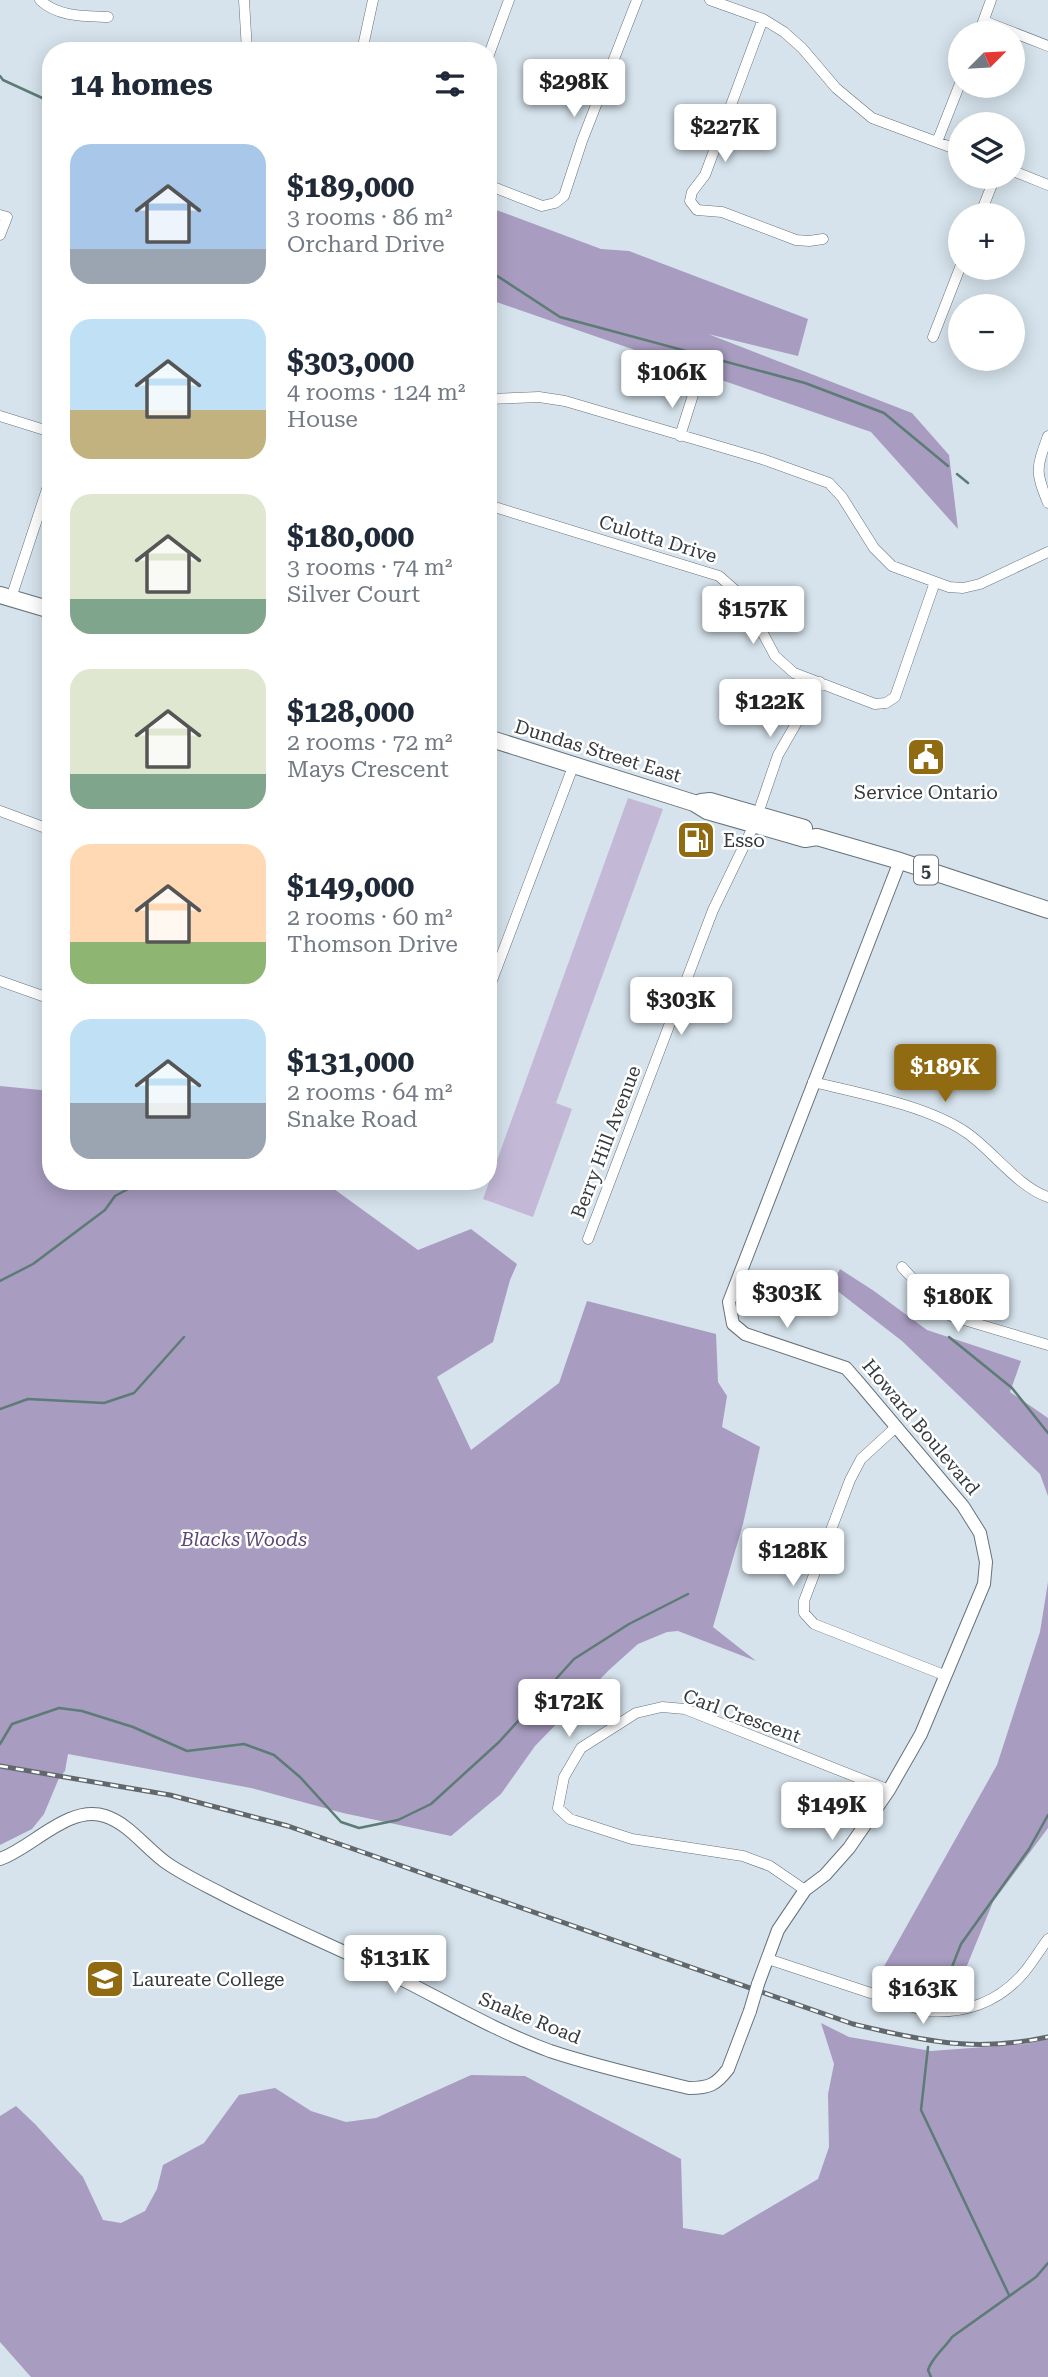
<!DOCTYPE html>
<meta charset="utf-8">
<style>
:root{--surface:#fff;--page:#f2f2f3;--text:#1f2937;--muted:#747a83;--accent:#906b11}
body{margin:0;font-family:"Roboto Serif",serif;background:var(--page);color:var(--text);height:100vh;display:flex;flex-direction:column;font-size:26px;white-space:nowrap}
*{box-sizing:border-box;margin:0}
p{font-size:23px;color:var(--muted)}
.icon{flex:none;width:38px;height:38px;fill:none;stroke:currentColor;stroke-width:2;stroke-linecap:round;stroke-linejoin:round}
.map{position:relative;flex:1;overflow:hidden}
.side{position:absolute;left:42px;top:42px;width:455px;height:1148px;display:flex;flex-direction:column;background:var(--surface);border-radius:28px;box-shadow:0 4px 18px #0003}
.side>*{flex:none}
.needle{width:46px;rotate:66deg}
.fabs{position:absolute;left:948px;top:21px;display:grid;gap:14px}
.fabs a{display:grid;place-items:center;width:77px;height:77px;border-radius:50%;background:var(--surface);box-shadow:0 4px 18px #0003;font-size:35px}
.price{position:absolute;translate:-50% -60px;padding:0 16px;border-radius:7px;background:#fff;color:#222;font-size:23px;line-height:46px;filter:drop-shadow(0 2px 4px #0008)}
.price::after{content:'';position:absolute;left:50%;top:42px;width:21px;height:16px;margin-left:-10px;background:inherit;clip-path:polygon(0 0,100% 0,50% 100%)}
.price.current{background:var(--accent);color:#fff}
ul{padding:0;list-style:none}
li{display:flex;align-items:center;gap:21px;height:175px;padding:0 28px}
li span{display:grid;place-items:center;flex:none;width:196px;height:140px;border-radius:21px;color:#555}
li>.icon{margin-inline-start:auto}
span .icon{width:84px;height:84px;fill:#fffc;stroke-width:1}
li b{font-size:30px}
h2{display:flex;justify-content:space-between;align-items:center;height:84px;padding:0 28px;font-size:30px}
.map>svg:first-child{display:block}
.green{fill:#c3b9d7}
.forest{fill:#a89cc0}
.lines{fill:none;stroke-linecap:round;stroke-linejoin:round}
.stream{stroke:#5c7c75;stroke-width:2.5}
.minor-casing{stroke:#67737b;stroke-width:11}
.tertiary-casing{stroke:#67737b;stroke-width:14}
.primary-casing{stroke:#67737b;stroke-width:18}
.minor{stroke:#fff;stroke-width:10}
.tertiary{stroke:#fff;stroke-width:12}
.primary{stroke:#fff;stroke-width:16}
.rail-casing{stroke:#61686d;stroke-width:5}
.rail{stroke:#fff;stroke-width:2.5;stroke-dasharray:8;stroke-linecap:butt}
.tertiary-bridge-casing{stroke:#67737b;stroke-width:14;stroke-linecap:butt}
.tertiary-bridge{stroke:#fff;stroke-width:12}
.labels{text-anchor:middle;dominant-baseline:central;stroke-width:5;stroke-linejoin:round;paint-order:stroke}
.shield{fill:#fff;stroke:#727578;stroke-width:2}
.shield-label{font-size:18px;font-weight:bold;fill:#353a3e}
.street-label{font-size:19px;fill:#353a3e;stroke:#fff}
.poi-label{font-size:19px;fill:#353a3e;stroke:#fff;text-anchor:start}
.park-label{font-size:19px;font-style:italic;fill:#5a4879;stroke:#fff}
</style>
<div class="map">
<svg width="1048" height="2377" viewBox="0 0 1048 2377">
<rect width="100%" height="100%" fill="#d6e3ec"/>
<!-- green -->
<path class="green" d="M628,798L663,809L556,1103L572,1109L533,1217L483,1199Z"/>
<!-- forest -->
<path class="forest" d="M491,208L601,249L629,251L808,319L798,356L708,334L912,413L949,455L958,529L871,432L488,299V216Z
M0,1086L51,1091V1181H323L418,1250L471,1229L517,1264L510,1280L493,1342L437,1377L471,1450L559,1383L587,1301L716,1334L718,1382L727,1396L722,1427L760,1447L743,1524L713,1627L756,1661L678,1631L667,1632L638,1644L609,1670L535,1746L501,1794L451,1836L343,1813L251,1788L68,1754L65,1771L59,1778L44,1814L32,1829L0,1845Z
M840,1269L874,1291L927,1330L1021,1361L1010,1392L1048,1418V1496L1040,1474L975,1411L902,1341L831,1286Z
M1048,1582V1828L993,1902L950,2007L907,2005L873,1986L997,1765L1040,1632Z
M821,2023L849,2037L931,2051L1026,2044L1048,2039V2377H31L0,2342V2116L16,2106L35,2124L83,2177L103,2220L121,2223L145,2211L157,2189L163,2165L204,2143L239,2095L275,2088L311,2111L346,2122L376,2118L471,2075L525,2076L681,2159L683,2228L723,2235L818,2179L829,2147L828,2094L834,2064Z"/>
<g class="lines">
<!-- stream -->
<path class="stream" d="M0,76L3,80L51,102
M488,270L560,317L805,383L884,413L948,466
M957,474L968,483
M0,1281L33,1264L105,1210L115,1196L143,1181
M949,1337L1012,1388L1048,1433
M0,1409L28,1399L104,1403L134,1393L184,1337
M0,1744L12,1724L59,1708L82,1711L133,1727L187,1751L244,1744L274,1755L300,1777L341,1822L359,1828L398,1820L431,1804L499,1742L574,1659L629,1624L688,1594
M939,2000L961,1944L1029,1849L1048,1815
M928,2047L921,2110L1009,2295
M931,2377L928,2370C933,2356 944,2349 952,2337L1036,2277L1048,2263"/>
<defs>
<path id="minor" d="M40,0C58,17 84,16 108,17
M244,0L247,51
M710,0L763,19L784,32L802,48L836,88L872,118L961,151
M763,19L705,175L692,192L690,201L697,210L722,212L796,240L809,241L823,239
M984,21L1048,46
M979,33L991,0
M362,51L373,0
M488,57L509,0
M937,142L961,81
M1013,171L1048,185
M488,185L542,206L555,203L564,196L582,141L637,0
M0,215L7,217L0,235
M980,215L995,177
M933,337L961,265
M488,399L539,397L565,401L762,459L829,483L842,497L874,548L892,566L949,587L963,588L980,584L1048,552
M0,416L51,432
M680,436L693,395
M1048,436C1036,469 1035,471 1048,503
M488,505L719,576L744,598L775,656L794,673L875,704L886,703L895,697L935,582
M11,598L51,477
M0,811L51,830
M0,981L51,999
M488,991L574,764
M813,1082C859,1093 929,1106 967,1133C993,1151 1018,1187 1048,1197
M588,1239L713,910L754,825L778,755L820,682
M902,1267L935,1303L951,1316L1048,1345
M896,1427L861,1459L850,1480L804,1601V1613L814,1624L944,1675
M805,1890L770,1866L743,1856L632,1839L570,1819L558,1808L564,1777L581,1748L636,1713L662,1707L685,1709L889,1790
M768,1959L925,2011C961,2014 993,2005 1019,1978C1030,1967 1038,1952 1048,1939"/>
<path id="tertiary" d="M0,1859C32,1848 69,1804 105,1816C130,1824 147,1850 168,1864C186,1876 205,1885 224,1895C278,1923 333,1946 387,1972C442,1999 493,2030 550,2051C595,2066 643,2077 689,2088C709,2088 716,2085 728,2069L750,2011
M758,1984L778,1930L805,1890L825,1875L849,1848L889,1790L921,1734L984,1584L986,1562L980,1533L963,1506L860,1384L846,1368L745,1334L733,1324L729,1302L900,861"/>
<path id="primary" d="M0,595L51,610
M488,738L694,803L707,811L805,839L817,837L900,861L1048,910
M701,802L710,801L804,828"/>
</defs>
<!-- minor casing -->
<use href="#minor" class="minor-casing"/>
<!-- tertiary casing -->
<use href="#tertiary" class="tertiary-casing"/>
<!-- primary casing -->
<use href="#primary" class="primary-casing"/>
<!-- minor -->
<use href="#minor" class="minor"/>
<!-- tertiary -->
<use href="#tertiary" class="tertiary"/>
<!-- primary -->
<use href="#primary" class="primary"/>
<defs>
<path id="rail" d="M0,1766L170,1795L288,1826L853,2024C925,2041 974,2053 1048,2037"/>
</defs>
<!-- rail casing -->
<use href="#rail" class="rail-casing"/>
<!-- rail -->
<use href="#rail" class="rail"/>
<defs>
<path id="tertiary-bridge" d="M750,2011L758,1984"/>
</defs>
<!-- tertiary-bridge casing -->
<use href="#tertiary-bridge" class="tertiary-bridge-casing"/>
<!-- tertiary-bridge -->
<use href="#tertiary-bridge" class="tertiary-bridge"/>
</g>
<!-- icons -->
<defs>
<symbol id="civic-square" viewBox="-11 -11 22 22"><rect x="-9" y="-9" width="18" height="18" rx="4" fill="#906b11" stroke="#fff"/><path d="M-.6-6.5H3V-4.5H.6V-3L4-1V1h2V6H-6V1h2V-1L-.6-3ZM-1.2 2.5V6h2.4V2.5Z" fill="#fff"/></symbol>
<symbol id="fuel-square" viewBox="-11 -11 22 22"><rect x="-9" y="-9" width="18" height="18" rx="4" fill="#906b11" stroke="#fff"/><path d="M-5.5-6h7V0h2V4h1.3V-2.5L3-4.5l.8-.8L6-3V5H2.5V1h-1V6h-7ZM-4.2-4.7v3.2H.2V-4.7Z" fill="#fff"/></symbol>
<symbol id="school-square" viewBox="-11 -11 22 22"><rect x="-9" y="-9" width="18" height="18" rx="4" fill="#906b11" stroke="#fff"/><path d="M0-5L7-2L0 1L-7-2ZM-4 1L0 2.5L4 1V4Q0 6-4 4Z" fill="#fff"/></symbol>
</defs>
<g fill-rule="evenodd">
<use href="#civic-square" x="904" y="735" width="44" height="44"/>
<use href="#fuel-square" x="674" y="818" width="44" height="44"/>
<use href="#school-square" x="83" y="1957" width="44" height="44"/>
</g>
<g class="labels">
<!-- shield labels -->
<rect class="shield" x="914" y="855.5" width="24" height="29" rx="5"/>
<g class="shield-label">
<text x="926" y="870">5</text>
</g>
<!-- street labels -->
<g class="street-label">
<text transform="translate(658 539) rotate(17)">Culotta Drive</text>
<text transform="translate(598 751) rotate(17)">Dundas Street East</text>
<text transform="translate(606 1142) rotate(-69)">Berry Hill Avenue</text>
<text transform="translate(921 1427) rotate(50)">Howard Boulevard</text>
<text transform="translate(742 1716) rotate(20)">Carl Crescent</text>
<text transform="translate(530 2018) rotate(22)">Snake Road</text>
</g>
<!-- poi labels -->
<g class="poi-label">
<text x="926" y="792" text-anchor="middle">Service Ontario</text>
<text x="723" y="840">Esso</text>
<text x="132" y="1979">Laureate College</text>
</g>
<!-- park labels -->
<g class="park-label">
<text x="244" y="1539">Blacks Woods</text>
</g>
</g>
</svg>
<div class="fabs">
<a><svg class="needle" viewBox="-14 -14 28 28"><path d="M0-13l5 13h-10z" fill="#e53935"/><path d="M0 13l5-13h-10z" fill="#747a83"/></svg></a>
<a><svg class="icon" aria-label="layers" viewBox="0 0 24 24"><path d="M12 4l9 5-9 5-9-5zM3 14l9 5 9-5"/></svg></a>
<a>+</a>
<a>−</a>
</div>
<b class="price" style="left:574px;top:119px">$298K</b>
<b class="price" style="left:725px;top:164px">$227K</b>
<b class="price" style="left:672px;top:410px">$106K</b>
<b class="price" style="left:753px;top:646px">$157K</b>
<b class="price" style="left:770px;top:739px">$122K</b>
<b class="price" style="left:681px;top:1037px">$303K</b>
<b class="price current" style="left:945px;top:1104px">$189K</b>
<b class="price" style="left:787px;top:1330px">$303K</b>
<b class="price" style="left:958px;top:1334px">$180K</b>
<b class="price" style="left:793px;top:1588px">$128K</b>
<b class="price" style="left:569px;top:1739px">$172K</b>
<b class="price" style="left:832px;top:1842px">$149K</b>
<b class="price" style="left:395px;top:1995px">$131K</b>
<b class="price" style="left:923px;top:2026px">$163K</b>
<section class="side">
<h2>14 homes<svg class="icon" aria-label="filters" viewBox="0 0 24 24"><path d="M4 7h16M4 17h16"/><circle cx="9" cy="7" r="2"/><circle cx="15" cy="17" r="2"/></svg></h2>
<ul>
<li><span style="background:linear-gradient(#a9c7e8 75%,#9aa5b1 0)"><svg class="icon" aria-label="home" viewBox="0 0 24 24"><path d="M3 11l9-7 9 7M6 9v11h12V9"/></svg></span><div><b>$189,000</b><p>3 rooms · 86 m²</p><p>Orchard Drive</p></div></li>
<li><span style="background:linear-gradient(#bfe0f5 65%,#c2b280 0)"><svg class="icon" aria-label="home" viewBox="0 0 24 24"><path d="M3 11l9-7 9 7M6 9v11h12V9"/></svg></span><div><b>$303,000</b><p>4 rooms · 124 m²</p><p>House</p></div></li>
<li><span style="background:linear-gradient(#dfe7d0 75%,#7fa58c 0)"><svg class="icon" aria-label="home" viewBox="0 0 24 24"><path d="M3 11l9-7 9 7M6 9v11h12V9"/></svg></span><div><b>$180,000</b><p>3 rooms · 74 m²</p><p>Silver Court</p></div></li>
<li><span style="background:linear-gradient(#dfe7d0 75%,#7fa58c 0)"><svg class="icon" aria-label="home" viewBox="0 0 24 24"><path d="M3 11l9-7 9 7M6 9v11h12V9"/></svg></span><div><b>$128,000</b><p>2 rooms · 72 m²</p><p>Mays Crescent</p></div></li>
<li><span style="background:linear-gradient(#ffd9b3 70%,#8fb573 0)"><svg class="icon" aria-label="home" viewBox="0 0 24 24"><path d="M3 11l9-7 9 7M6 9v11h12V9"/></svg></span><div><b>$149,000</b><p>2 rooms · 60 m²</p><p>Thomson Drive</p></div></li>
<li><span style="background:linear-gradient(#bfe0f5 60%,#9aa5b1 0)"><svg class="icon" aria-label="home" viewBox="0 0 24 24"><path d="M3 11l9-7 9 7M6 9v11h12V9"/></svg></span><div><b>$131,000</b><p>2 rooms · 64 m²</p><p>Snake Road</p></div></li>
</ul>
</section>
</div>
